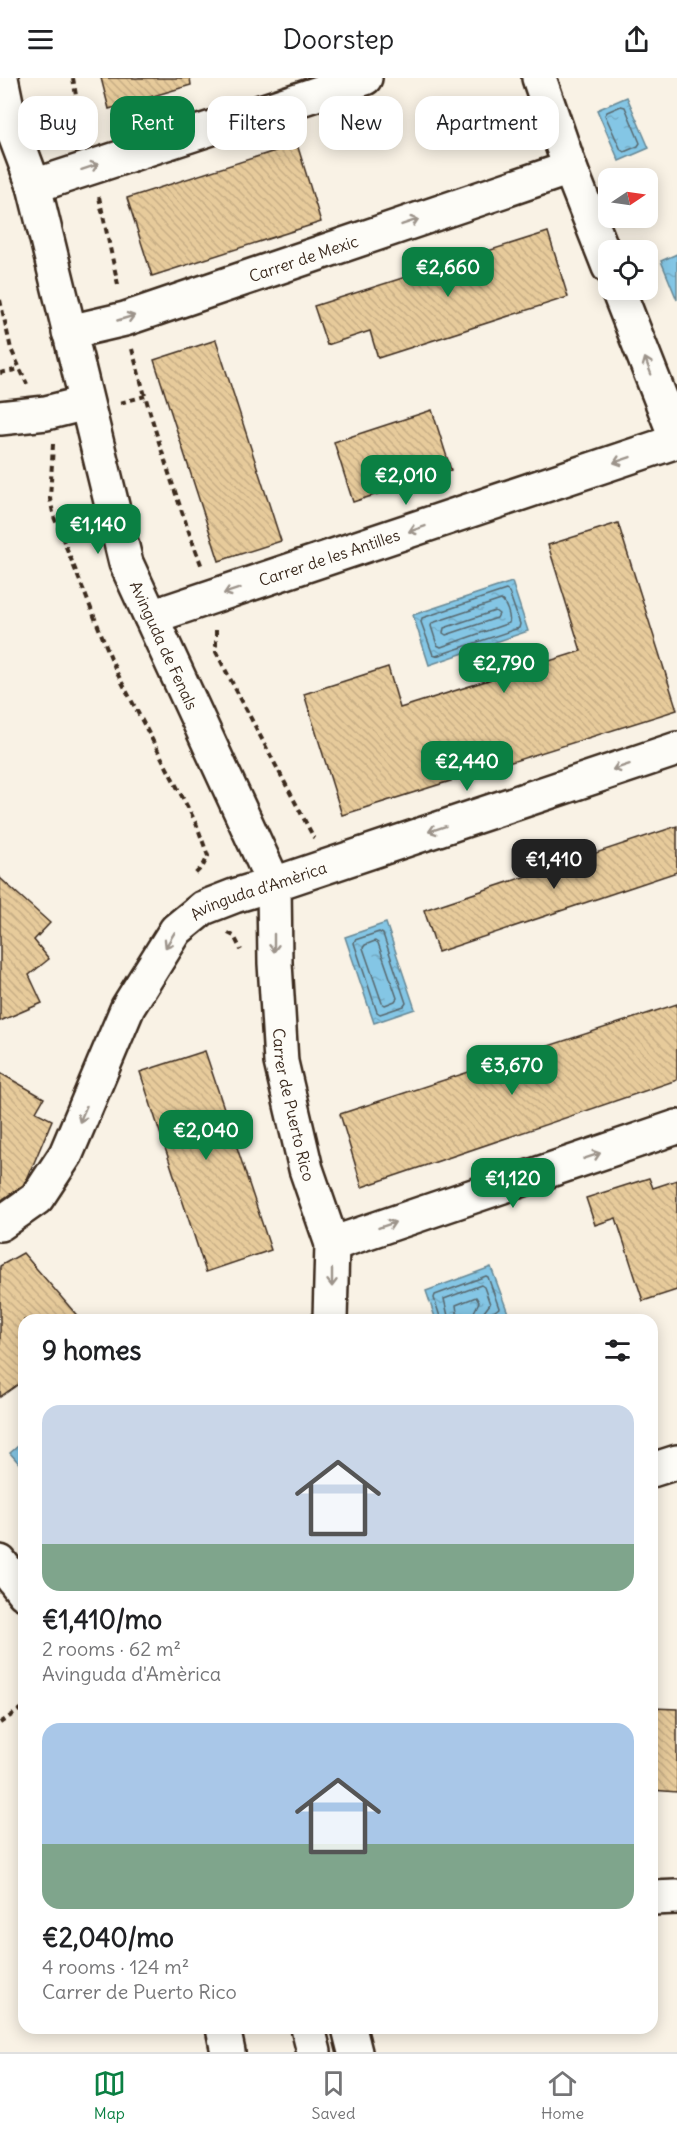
<!DOCTYPE html>
<meta charset="utf-8">
<style>
:root{--surface:#fff;--page:#f6f6f6;--text:#202124;--muted:#757577;--line:#e0e0e0;--accent:#0b8043}
body{margin:0;font-family:Delius,sans-serif;background:var(--page);color:var(--text);height:100vh;display:flex;flex-direction:column;font-size:22px;white-space:nowrap}
*{box-sizing:border-box;margin:0}
p{font-size:20px;color:var(--muted)}
.icon{flex:none;width:33px;height:33px;fill:none;stroke:currentColor;stroke-width:2;stroke-linecap:round;stroke-linejoin:round}
.map{position:relative;flex:1;overflow:hidden}
.side{position:absolute;left:18px;top:1236px;width:640px;height:720px;display:flex;flex-direction:column;background:var(--surface);border-radius:18px;box-shadow:0 3px 15px #0003}
.side>*{flex:none}
.hud{position:absolute;left:18px;top:18px;width:642px;height:54px;display:flex;gap:12px}
.needle{width:39px;rotate:77deg}
.controls{position:absolute;left:598px;top:90px;display:grid;gap:12px}
.controls a{display:grid;place-items:center;width:60px;height:60px;border-radius:12px;background:var(--surface);box-shadow:0 3px 15px #0003;font-size:30px}
.price{position:absolute;translate:-50% -51px;padding:0 14px;border-radius:12px;background:var(--accent);color:#fff;font-size:20px;line-height:39px;filter:drop-shadow(0 2px 3px #0008)}
.price::after{content:'';position:absolute;left:50%;top:36px;width:18px;height:14px;margin-left:-9px;background:inherit;clip-path:polygon(0 0,100% 0,50% 100%)}
.price.selected{background:#222;color:#fff}
ul{padding:0;list-style:none}
li{display:grid;align-content:center;gap:12px;height:318px;padding:0 24px}
li span{display:grid;place-items:center;height:186px;border-radius:18px;color:#555}
li>.icon{margin-inline-start:auto}
span .icon{width:108px;height:108px;fill:#fffc;stroke-width:1}
li b{font-size:26px}
h2{display:flex;justify-content:space-between;align-items:center;height:72px;padding:0 24px;font-size:26px}
.tag{padding:0 21px;border-radius:18px;background:var(--surface);box-shadow:0 3px 15px #0003;font-size:21px;line-height:54px}
.tag.selected{background:var(--accent);color:#fff}
header{display:flex;justify-content:space-between;align-items:center;height:78px;padding:0 24px;background:var(--surface);font-size:27px;font-weight:600}
.tabs{display:flex;justify-content:space-around;align-items:center;height:84px;border-top:2px solid var(--line);background:var(--surface);font-size:16px;color:var(--muted)}
.tabs a{display:grid;justify-items:center;gap:3px}
.tabs .selected{color:var(--accent)}
.map>svg:first-child{display:block}
.water{fill:url(#water-ripples);stroke:#678895;stroke-width:1.5}
.lines{fill:none;stroke-linecap:round;stroke-linejoin:round}
.shore{stroke:#58686e;stroke-width:1.5}
.building{fill:url(#building-back-hatch);stroke:#3b2a1e;stroke-width:1.5}
.minor-casing{stroke:#3b2a1e;stroke-width:38}
.path{stroke:#3b2a1e;stroke-width:4;stroke-dasharray:6 4.5;stroke-linecap:butt}
.minor{stroke:#fdfcf7;stroke-width:33}
.oneway{stroke:#9c938a}
.labels{text-anchor:middle;dominant-baseline:central;stroke-width:6;stroke-linejoin:round;paint-order:stroke}
.street-label{font-size:16px;fill:#3b2a1e;stroke:#fdfcf7}
</style>
<header><svg class="icon" aria-label="menu" viewBox="0 0 24 24"><path d="M4 6h16M4 12h16M4 18h16"/></svg>Doorstep<svg class="icon" aria-label="share" viewBox="0 0 24 24"><path d="M12 15V3M7 8l5-5 5 5M5 13v7h14v-7"/></svg></header>
<div class="map">
<svg width="677" height="1974" viewBox="0 0 677 1974">
<defs>
<pattern id="water-ripples" width="26" height="14" patternUnits="userSpaceOnUse" patternTransform="scale(1.5)"><rect width="26" height="14" fill="#84c6e5"/><path d="M2 4q2-2 4 0t4 0M15 11q2-2 4 0t4 0" fill="none" stroke="#73aac4"/></pattern>
<pattern id="building-back-hatch" width="6" height="6" patternUnits="userSpaceOnUse" patternTransform="scale(1.5)"><rect width="6" height="6" fill="#e7cb9b"/><path d="M-1 5l2 2M0 0l6 6M5-1l2 2" fill="none" stroke="#c7ae85"/></pattern>
</defs>
<rect width="100%" height="100%" fill="#f9f2e5"/>
<filter id="ink" filterUnits="userSpaceOnUse"><feTurbulence type="fractalNoise" baseFrequency=".0167" numOctaves="2"/><feDisplacementMap in="SourceGraphic" scale="12" xChannelSelector="R" yChannelSelector="G"/><feConvolveMatrix kernelMatrix="1 2 1 2 8 2 1 2 1" color-interpolation-filters="sRGB"/></filter>
<g filter="url(#ink)">
<!-- water -->
<path class="water" d="M627,19L649,70L619,83L597,32Z
M677,176V222L661,183Z
M512,504L528,553L429,587L413,537Z
M386,845L415,931L374,945L345,859Z
M491,1189L508,1235L489,1242H436L426,1213Z
M24,1363V1391L10,1375Z"/>
<g class="lines">
<!-- shore -->
<path class="shore" d="M621,28L625,29L640,65L638,68L624,74L621,72L605,37L607,34Z
M506,512L509,514L520,546L519,550L436,578L433,577L421,544L422,540Z
M501,522C506,525 511,539 509,545L441,569L437,567L431,548L432,545Z
M495,533L499,536L497,540L446,557L443,555L444,550Z
M379,854L383,856L406,925L404,928L380,936L377,934L354,865L355,862Z
M375,863L378,865L397,920L395,923L385,927L382,925L363,870L365,867Z
M441,1242L434,1220L435,1217L486,1198L488,1199L499,1230L491,1236L490,1242
M449,1242L444,1221L481,1207L484,1209L490,1226L484,1234L482,1242
M458,1242L456,1227L476,1219L479,1224L474,1234L473,1242"/>
</g>
<!-- building -->
<path class="building" d="M101,0H190L191,7L109,31Z
M297,66L321,144L152,198L127,120Z
M548,154L568,219L378,280L370,253L327,267L314,228Z
M216,262L281,463L219,483L154,282Z
M432,332L451,392L353,424L334,364Z
M618,445L677,632L342,737L304,616L388,589L400,630L581,573L548,467Z
M677,748V794L438,874L424,832Z
M0,800L50,845L34,862L49,881L29,897L42,925L0,943Z
M677,926V1002L362,1109L340,1036Z
M205,973L271,1172L206,1194L140,994Z
M0,995L44,1020L36,1034L52,1042L28,1099L23,1107L0,1123Z
M649,1100L653,1110L677,1102V1212L643,1223L616,1140L595,1147L586,1120Z
M23,1175L81,1242H24V1302L0,1319V1188Z
M652,1630L677,1631V1714L652,1712Z"/>
<g class="lines">
<defs>
<g id="minor">
<path id="s1" d="M1,0L10,44L34,108L126,485L274,806L275,885L281,984L306,1091L332,1166L330,1242"/>
<path d="M539,0L570,90L609,189"/>
<path d="M34,108L365,0"/>
<path d="M618,212L677,362"/>
<path id="s2" d="M69,254L125,241L570,90"/>
<path d="M0,340L46,335L86,325"/>
<path id="s3" d="M151,539L677,363"/>
<path id="s4" d="M0,1146L37,1120L66,1076L128,929L176,852L203,830L234,818L274,806L677,671"/>
<path d="M332,1166L677,1049"/>
<path d="M652,1392L677,1384"/>
<path d="M0,1484L24,1515"/>
<path d="M652,1820L677,1819"/>
<path d="M223,1950L228,1974"/>
<path d="M308,1950L314,1974"/>
<path d="M349,1950L355,1974"/>
</g>
</defs>
<!-- minor casing -->
<use href="#minor" class="minor-casing"/>
<!-- path -->
<path class="path" d="M73,0L83,59
M99,119L119,211
M0,222L11,271L27,306
M132,271C152,345 175,418 202,489
M0,295L20,291
M120,325L145,318
M53,366L50,421L54,439L117,595L196,745L208,778L203,788L193,798
M216,552V574L314,760
M228,855L234,858L241,872
M0,1645L24,1629"/>
<!-- minor -->
<use href="#minor" class="minor"/>
</g>
<!-- one-way arrows -->
<defs><path id="oneway-shaft" d="M-6 0H5M1.5-3L5.5 0L1.5 3" fill="none" stroke-width="1.6" stroke-linecap="round" stroke-linejoin="round" transform="scale(1.5)"/></defs>
<g class="oneway">
<use href="#oneway-shaft" transform="translate(90 89) rotate(-18)"/>
<use href="#oneway-shaft" transform="translate(410 144) rotate(-19)"/>
<use href="#oneway-shaft" transform="translate(126 240) rotate(-16)"/>
<use href="#oneway-shaft" transform="translate(648 288) rotate(-111)"/>
<use href="#oneway-shaft" transform="translate(622 382) rotate(161)"/>
<use href="#oneway-shaft" transform="translate(417 451) rotate(161)"/>
<use href="#oneway-shaft" transform="translate(232 513) rotate(161)"/>
<use href="#oneway-shaft" transform="translate(621 689) rotate(162)"/>
<use href="#oneway-shaft" transform="translate(437 751) rotate(162)"/>
<use href="#oneway-shaft" transform="translate(170 862) rotate(121)"/>
<use href="#oneway-shaft" transform="translate(274 865) rotate(90)"/>
<use href="#oneway-shaft" transform="translate(83 1036) rotate(113)"/>
<use href="#oneway-shaft" transform="translate(592 1078) rotate(-19)"/>
<use href="#oneway-shaft" transform="translate(387 1147) rotate(-19)"/>
<use href="#oneway-shaft" transform="translate(332 1200) rotate(90)"/>
</g>
</g>
<g class="labels">
<!-- street labels -->
<g class="street-label">
<text stroke="none"><textPath href="#s2" startOffset="246">Carrer de Mexic</textPath></text>
<text stroke="none"><textPath href="#s3" startOffset="188">Carrer de les Antilles</textPath></text>
<text stroke="none"><textPath href="#s1" startOffset="592">Avinguda de Fenals</textPath></text>
<text stroke="none"><textPath href="#s4" startOffset="441">Avinguda d'Amèrica</textPath></text>
<text stroke="none"><textPath href="#s1" startOffset="1077">Carrer de Puerto Rico</textPath></text>
</g>
</g>
</svg>
<div class="controls">
<a><svg class="needle" viewBox="-14 -14 28 28"><path d="M0-13l5 13h-10z" fill="#e53935"/><path d="M0 13l5-13h-10z" fill="#757577"/></svg></a>
<a><svg class="icon" aria-label="locate" viewBox="0 0 24 24"><circle cx="12" cy="12" r="6"/><path d="M12 2v4M12 18v4M2 12h4M18 12h4"/></svg></a>
</div>
<b class="price" style="left:448px;top:220px">€2,660</b>
<b class="price" style="left:406px;top:428px">€2,010</b>
<b class="price" style="left:98px;top:477px">€1,140</b>
<b class="price" style="left:504px;top:616px">€2,790</b>
<b class="price" style="left:467px;top:714px">€2,440</b>
<b class="price selected" style="left:554px;top:812px">€1,410</b>
<b class="price" style="left:512px;top:1018px">€3,670</b>
<b class="price" style="left:206px;top:1083px">€2,040</b>
<b class="price" style="left:513px;top:1131px">€1,120</b>
<div class="hud">
<a class="tag">Buy</a>
<a class="tag selected">Rent</a>
<a class="tag">Filters</a>
<a class="tag">New</a>
<a class="tag">Apartment</a>
</div>
<section class="side">
<h2>9 homes<svg class="icon" aria-label="filters" viewBox="0 0 24 24"><path d="M4 7h16M4 17h16"/><circle cx="9" cy="7" r="2"/><circle cx="15" cy="17" r="2"/></svg></h2>
<ul>
<li><span style="background:linear-gradient(#c9d6e8 75%,#7fa58c 0)"><svg class="icon" aria-label="home" viewBox="0 0 24 24"><path d="M3 11l9-7 9 7M6 9v11h12V9"/></svg></span><div><b>€1,410/mo</b><p>2 rooms · 62 m²</p><p>Avinguda d'Amèrica</p></div></li>
<li><span style="background:linear-gradient(#a9c7e8 65%,#7fa58c 0)"><svg class="icon" aria-label="home" viewBox="0 0 24 24"><path d="M3 11l9-7 9 7M6 9v11h12V9"/></svg></span><div><b>€2,040/mo</b><p>4 rooms · 124 m²</p><p>Carrer de Puerto Rico</p></div></li>
</ul>
</section>
</div>
<nav class="tabs">
<a class="selected"><svg class="icon" aria-label="map" viewBox="0 0 24 24"><path d="M3 6l6-2 6 2 6-2v14l-6 2-6-2-6 2zM9 4v14M15 6v14"/></svg>Map</a>
<a><svg class="icon" aria-label="saved" viewBox="0 0 24 24"><path d="M7 4h10v16l-5-4-5 4z"/></svg>Saved</a>
<a><svg class="icon" aria-label="home" viewBox="0 0 24 24"><path d="M3 11l9-7 9 7M6 9v11h12V9"/></svg>Home</a>
</nav>
